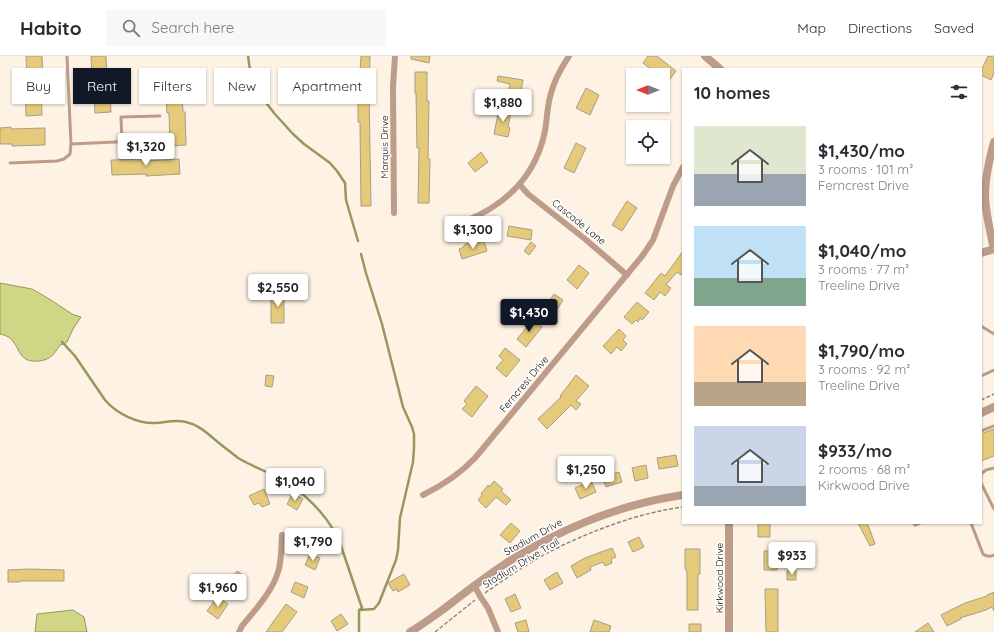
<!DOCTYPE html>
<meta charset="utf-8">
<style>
:root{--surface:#fff;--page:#f7f7f7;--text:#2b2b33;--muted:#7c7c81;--line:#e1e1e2;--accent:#111827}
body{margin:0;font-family:Quicksand,sans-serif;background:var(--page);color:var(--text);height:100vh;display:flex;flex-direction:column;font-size:15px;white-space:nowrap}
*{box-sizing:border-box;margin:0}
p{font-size:13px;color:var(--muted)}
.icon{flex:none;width:22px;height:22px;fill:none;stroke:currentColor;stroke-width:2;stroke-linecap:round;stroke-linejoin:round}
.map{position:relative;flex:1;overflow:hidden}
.sheet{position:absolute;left:682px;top:12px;width:300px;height:456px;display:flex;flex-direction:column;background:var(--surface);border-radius:0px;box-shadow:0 1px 3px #0004}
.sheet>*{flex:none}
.top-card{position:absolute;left:12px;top:12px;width:380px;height:36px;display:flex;gap:8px}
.needle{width:26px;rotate:270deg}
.fabs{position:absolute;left:626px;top:12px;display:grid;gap:8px}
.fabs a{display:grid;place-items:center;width:44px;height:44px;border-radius:0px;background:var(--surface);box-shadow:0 1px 3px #0004;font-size:20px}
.price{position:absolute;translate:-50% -34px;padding:0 9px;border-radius:4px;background:#fff;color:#222;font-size:13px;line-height:26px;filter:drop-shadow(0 1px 2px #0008)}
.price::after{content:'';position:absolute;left:50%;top:24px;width:12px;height:9px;margin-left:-6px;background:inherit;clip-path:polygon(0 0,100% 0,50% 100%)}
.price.on{background:var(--accent);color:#fff}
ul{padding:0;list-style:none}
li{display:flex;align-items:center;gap:12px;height:100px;padding:0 12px}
li span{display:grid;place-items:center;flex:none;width:112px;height:80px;border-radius:0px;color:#555}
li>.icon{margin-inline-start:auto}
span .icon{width:48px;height:48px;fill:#fffc;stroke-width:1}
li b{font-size:17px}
h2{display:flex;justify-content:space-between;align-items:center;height:48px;padding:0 12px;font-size:17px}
.tag{padding:0 14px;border-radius:0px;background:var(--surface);box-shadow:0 1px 3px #0004;font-size:14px;line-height:36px}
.tag.on{background:var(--accent);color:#fff}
header{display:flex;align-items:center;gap:24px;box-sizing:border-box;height:56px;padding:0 20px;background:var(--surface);border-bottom:1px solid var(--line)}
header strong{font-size:19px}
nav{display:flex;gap:22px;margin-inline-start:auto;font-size:14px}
.search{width:280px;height:36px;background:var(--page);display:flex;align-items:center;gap:10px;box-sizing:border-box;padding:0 14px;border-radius:0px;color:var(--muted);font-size:15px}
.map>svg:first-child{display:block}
.water{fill:#cfd685;stroke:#96995e}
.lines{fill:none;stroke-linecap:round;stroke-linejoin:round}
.stream{stroke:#96995e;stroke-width:2.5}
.building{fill:#e5ca7b;stroke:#a79f85}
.path{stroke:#8d8479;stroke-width:1.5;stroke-dasharray:4 2;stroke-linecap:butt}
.service{stroke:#bd9c8a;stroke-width:3}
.minor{stroke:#bd9c8a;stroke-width:6}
.tertiary{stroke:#bd9c8a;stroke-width:8}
.labels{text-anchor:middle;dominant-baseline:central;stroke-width:3;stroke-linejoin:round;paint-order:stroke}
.street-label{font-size:10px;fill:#110b04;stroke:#fff}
</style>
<header>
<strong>Habito</strong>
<div class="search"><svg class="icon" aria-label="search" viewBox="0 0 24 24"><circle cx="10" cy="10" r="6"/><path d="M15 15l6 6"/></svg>Search here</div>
<nav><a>Map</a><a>Directions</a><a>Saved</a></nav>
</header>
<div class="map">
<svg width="994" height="576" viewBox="0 0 994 576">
<rect width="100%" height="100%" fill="#fef2e4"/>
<!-- water -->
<path class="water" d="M0,227L32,233L51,244L72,258L81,261L73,273L67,286L64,288L60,289C53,299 52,303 39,305C19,307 21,294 11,283C8,280 4,279 0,278Z
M73,554L84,561L87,576H35L37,558Z"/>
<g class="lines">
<!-- stream -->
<path class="stream" d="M248,0L250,14L261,40L274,57L293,78L304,88L330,107L337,115L345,127L346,144L358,185
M62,286L64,288L75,300L105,344C117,358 138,368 156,367C167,366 176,363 186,366C200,369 209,379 219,387C225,392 232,397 238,402C245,406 253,410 260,413C267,417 276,418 282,422C287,425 291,428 294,431C314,447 328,462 339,484L362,552L359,554V576
M360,554L374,553L379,547L388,524L396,504L398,494L400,462L413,406L414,392V378L412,371L403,351L382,268L366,217L361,198"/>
</g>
<!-- building -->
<path class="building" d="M26,0H42L43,25H41L42,59L26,60L25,26H27Z
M91,0H106L107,22H109L111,56L95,57L93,22H92Z
M361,0H370L369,37L371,150H361L360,66H358V45H359V16H360Z
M411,0H430L429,7L411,3Z
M648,0H657L676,15L668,26L663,23V19H658L643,7Z
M988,0L994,1V17L991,24L981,19V15Z
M415,16H427V45H429L428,103H430L429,147H418L419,92H417L416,37H415Z
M498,20L523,24L520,41L516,40L515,44L507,43L510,28L497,25Z
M181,22L183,56H185L186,89L170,90L169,57H167L165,23Z
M586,32L599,39L590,59L576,52Z
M499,53L511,56L508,71L510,72L508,81L494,78Z
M11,71V73L45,72V89L12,90V88H0V72Z
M576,87L586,92L574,117L564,112Z
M481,96L488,106L475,116L468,107Z
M145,103V105L179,103L180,118L146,120V118L112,119L111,104Z
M627,145L637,152L622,175L612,169Z
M509,170L532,174L531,184L507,180Z
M484,185L487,195L462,203L459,193L464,191V189L472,186L473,188Z
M531,186L536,190L529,199L524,195Z
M683,195V215L681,219L677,216L666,229L671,232L665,240L660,236L654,244L645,237L661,217L665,220Z
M579,209L589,217L577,233L567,224Z
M271,236H284V267H271Z
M554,238L563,244L551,263L541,257Z
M637,246L649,256L642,264L640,262L638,266L636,264L632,268L624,261Z
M533,264L542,271L526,291L517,283Z
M619,273L626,280L623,284L627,288L621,295L617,291L611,298L603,290Z
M505,292L520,304L506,321L496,312L503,304L499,300Z
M266,319L274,320L272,331L265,330Z
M576,319L589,330L576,345L581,348L576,354L571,349L547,373L538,363L561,341L560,340Z
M476,330L488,340L472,361L462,353L467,348L464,345Z
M994,373V400L981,405V378Z
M676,399L678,410L659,413L657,402Z
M646,409L648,422L635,425L632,412Z
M619,416L622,426L606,431L602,421Z
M494,425L503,433L501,435L511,444L506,449L496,441L486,452L478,444L482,439L481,438L488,429L489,431Z
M591,425L596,436L580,443L575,432Z
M264,433L270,448L262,451L259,447L254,449L249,440Z
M293,437L303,443L297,454L287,448Z
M511,467L520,475L510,487L500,479Z
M758,467H770V481H758Z
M858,467H867L870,474L875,488L870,490Z
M639,481L644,491L633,496L628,486Z
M612,492L616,501L611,503L612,507L605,510L603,506L590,511L591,514L577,522L571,510L585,502Z
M685,493H700V518H698V554H687V518L686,513H685Z
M764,495H777V514H764Z
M310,498L320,502L315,514L305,509Z
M29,513L64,514V525H20V526H8V514Z
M237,515L246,521L240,532L231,526Z
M787,515H796V524H787Z
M557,516L563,527L550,534L544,524Z
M404,518L410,529L398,536L397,533L393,535L388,527Z
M295,526L308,531L304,542L291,536Z
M765,533H778V576H766Z
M994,536V555L992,551L986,554L960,562L961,563L947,570L941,559L965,547L987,540V539Z
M515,538L521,552L511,556L505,543Z
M217,541L228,548L218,563L207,555Z
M286,548L297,556L282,576H266Z
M341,558L348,568L337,575L331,565Z
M526,564L529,576H518L515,567Z
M594,564L611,570L609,576H590Z
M928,567L934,576H915Z
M689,568H701V576H689Z"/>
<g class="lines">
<!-- path -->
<path class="path" d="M981,344L994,338
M485,537C505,523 525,509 547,497C588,476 637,457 683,451
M435,576L475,544"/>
<!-- service -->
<path class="service" d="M67,0L71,88
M122,86L121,61L160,60
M10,107L57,105L64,103L70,98L71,88L160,84
M981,270L994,278
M981,320L994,314
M981,375L994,370
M981,423V418L986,414L994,412
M981,427L994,453
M914,467L915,469L920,467
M971,467L983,498C987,501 990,501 994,499"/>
<!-- minor -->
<path class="minor" d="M520,129L528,138L585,183L627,219
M394,157L393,31L395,0
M466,165C507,148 536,119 545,75C547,64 547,52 550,41C553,27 561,12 569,0
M423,439C443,429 459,419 475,402L643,199L653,184L673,130L683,111
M474,529L480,540L488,552L498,576
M239,576L242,570C255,554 272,536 278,516C282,504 281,491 282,479"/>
<!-- tertiary -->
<path class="tertiary" d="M705,0L720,13
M994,86C989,104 985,123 985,141C986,159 990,176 994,193
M981,197L994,193
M981,357L994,351
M729,467V576
M410,576C422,569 434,560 445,552C463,538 480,525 499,512C552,476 619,448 683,439"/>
</g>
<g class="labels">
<!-- street labels -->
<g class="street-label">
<text transform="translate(384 91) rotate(-90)">Marquis Drive</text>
<text transform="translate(579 166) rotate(39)">Cascade Lane</text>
<text transform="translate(524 328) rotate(-50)">Ferncrest Drive</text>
<text transform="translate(533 481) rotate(-29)">Stadium Drive</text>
<text transform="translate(521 507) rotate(-31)">Stadium Drive Trail</text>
<text transform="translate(719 522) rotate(-90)">Kirkwood Drive</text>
</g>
</g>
</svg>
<div class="fabs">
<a><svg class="needle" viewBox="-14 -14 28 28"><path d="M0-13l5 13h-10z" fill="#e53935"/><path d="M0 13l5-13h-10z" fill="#7c7c81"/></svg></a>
<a><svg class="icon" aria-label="locate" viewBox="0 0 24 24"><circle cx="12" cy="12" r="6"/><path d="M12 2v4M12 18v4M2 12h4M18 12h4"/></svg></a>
</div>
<b class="price" style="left:503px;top:67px">$1,880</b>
<b class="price" style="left:146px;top:111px">$1,320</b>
<b class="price" style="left:473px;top:194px">$1,300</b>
<b class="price" style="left:278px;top:252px">$2,550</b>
<b class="price on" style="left:529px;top:277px">$1,430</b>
<b class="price" style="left:586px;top:434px">$1,250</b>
<b class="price" style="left:295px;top:446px">$1,040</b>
<b class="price" style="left:313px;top:506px">$1,790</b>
<b class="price" style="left:792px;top:520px">$933</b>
<b class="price" style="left:218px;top:552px">$1,960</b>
<div class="top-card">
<a class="tag">Buy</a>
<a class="tag on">Rent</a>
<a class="tag">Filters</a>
<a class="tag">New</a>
<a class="tag">Apartment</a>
</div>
<section class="sheet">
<h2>10 homes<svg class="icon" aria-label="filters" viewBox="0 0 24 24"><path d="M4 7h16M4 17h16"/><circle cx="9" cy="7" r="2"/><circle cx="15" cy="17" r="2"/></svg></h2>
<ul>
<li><span style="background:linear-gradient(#dfe7d0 60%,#9aa5b1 0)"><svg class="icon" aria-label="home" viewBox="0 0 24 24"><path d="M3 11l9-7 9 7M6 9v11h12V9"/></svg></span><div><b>$1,430/mo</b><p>3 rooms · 101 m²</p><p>Ferncrest Drive</p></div></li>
<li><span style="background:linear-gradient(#bfe0f5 65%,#7fa58c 0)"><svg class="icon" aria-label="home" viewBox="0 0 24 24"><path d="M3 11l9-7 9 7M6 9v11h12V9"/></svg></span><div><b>$1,040/mo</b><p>3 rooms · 77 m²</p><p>Treeline Drive</p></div></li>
<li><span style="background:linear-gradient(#ffd9b3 70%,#b9a48a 0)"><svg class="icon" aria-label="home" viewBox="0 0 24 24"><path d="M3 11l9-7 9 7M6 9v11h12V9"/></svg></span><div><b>$1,790/mo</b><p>3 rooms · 92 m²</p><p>Treeline Drive</p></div></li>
<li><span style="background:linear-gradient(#c9d6e8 75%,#9aa5b1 0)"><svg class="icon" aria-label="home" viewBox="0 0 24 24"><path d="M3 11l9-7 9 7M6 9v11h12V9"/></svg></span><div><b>$933/mo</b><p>2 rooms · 68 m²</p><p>Kirkwood Drive</p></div></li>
</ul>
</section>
</div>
